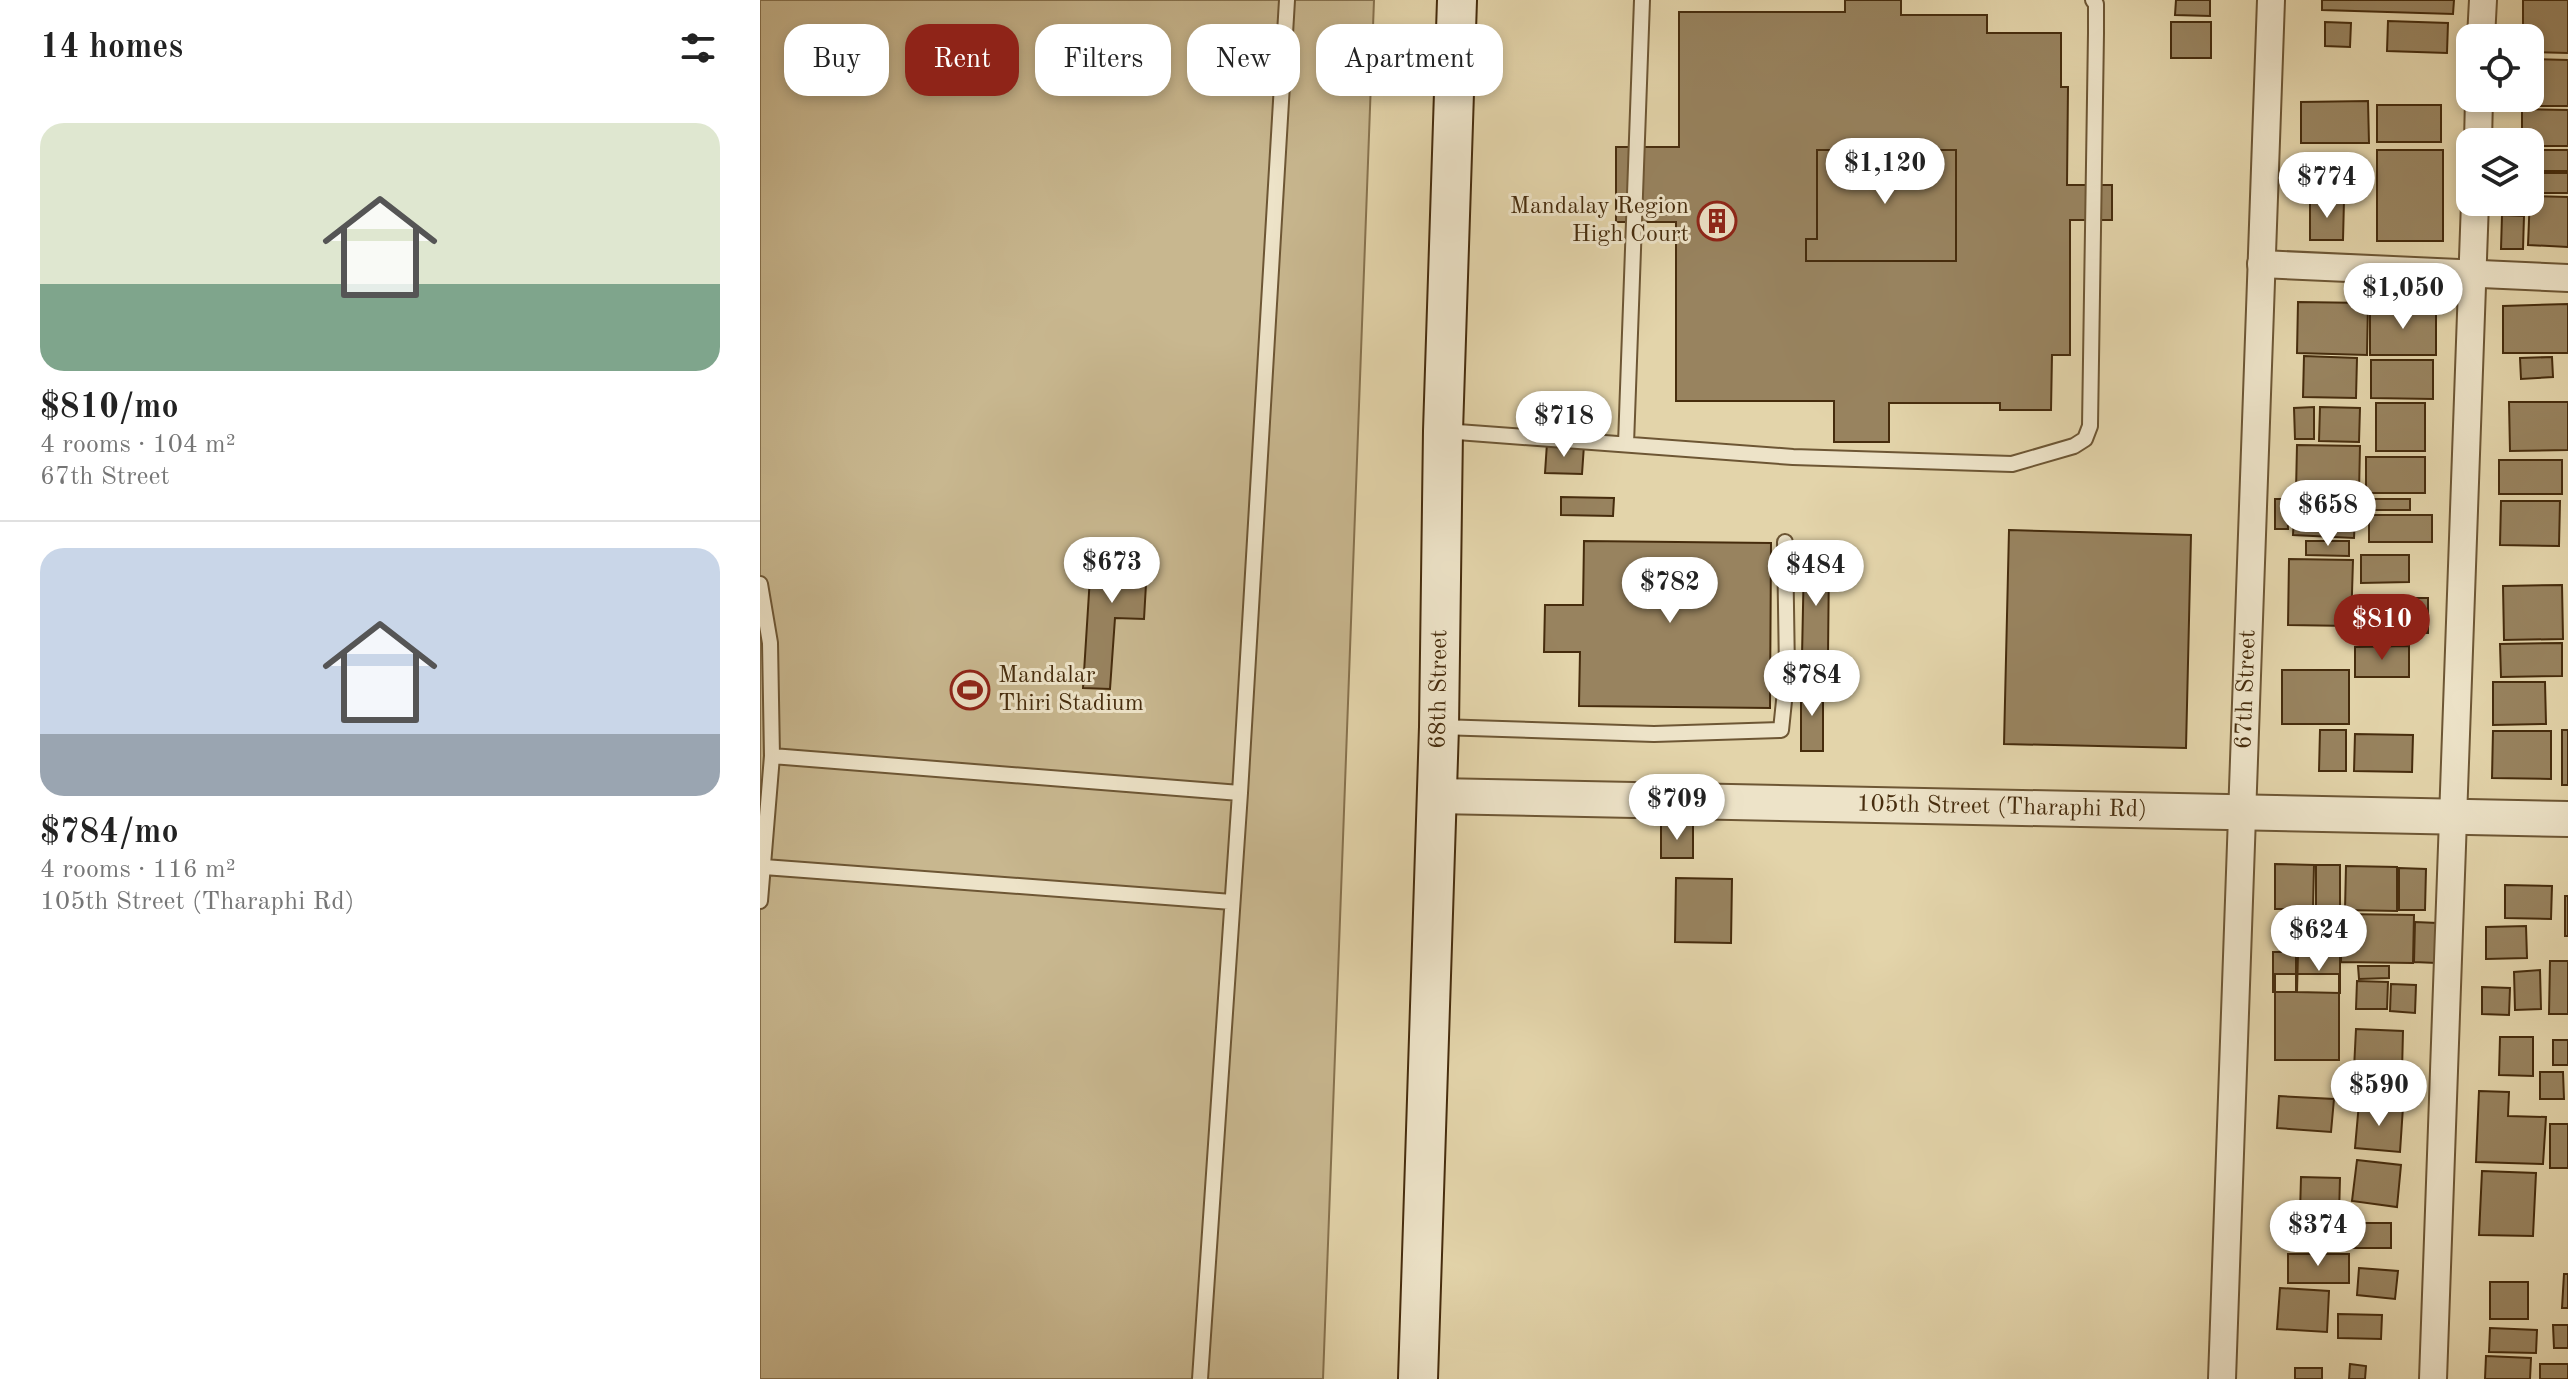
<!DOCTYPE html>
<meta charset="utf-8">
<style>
:root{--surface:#fff;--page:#f2f2f2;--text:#222;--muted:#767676;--line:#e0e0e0;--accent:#8f2418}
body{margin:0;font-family:"Old Standard TT",serif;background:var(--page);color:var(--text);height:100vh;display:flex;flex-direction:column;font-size:30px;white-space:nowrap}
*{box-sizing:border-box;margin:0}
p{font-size:26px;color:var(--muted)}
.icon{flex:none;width:44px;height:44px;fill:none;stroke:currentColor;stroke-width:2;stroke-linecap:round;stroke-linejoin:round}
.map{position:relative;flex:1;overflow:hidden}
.panel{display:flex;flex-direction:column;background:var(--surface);width:760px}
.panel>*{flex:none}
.hud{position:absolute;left:24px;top:24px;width:760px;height:72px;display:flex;gap:16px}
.fabs{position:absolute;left:1696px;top:24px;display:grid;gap:16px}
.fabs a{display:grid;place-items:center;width:88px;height:88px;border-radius:16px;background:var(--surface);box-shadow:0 4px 12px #0003;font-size:40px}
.price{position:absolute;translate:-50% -68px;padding:0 18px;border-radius:28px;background:#fff;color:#222;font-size:26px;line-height:52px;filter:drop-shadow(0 2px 4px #0008)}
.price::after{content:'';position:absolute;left:50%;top:48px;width:24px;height:18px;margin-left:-12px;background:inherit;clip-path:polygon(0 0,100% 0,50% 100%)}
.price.selected{background:var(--accent);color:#fff}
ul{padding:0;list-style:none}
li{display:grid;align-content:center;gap:16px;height:424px;padding:0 40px}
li+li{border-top:2px solid var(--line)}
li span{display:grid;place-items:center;height:248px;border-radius:24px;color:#555}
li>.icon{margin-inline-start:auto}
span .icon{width:144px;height:144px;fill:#fffc;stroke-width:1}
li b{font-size:34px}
h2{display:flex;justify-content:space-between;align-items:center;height:96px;padding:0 40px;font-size:34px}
.tag{padding:0 28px;border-radius:24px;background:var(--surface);box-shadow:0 4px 12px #0003;font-size:28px;line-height:72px}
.tag.selected{background:var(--accent);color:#fff}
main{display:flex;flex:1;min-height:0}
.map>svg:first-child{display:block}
.green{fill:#c8b78f;stroke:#87724e;stroke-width:2}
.building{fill:#98835f;stroke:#462c0d;stroke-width:2;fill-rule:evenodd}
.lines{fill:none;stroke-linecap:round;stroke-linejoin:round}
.service-casing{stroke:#6d5634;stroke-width:18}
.minor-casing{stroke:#6d5634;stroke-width:30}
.tertiary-casing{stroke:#6d5634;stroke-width:38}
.secondary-casing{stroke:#462c0d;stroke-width:42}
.service{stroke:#ede3c8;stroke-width:14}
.minor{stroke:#ede3c8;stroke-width:26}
.tertiary{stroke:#ede3c8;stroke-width:34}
.secondary{stroke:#ede3c8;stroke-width:38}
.labels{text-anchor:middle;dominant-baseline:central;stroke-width:6;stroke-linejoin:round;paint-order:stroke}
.poi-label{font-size:24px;fill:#462c0d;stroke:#ede3c8;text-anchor:end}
.street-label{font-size:24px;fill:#462c0d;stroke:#ede3c8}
</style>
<main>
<section class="panel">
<h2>14 homes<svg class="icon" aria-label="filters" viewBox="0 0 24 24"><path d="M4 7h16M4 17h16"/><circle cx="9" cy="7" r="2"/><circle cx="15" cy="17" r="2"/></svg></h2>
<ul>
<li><span style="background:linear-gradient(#dfe7d0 65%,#7fa58c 0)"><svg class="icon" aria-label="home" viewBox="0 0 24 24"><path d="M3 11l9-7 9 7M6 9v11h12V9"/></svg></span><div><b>$810/mo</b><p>4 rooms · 104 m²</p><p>67th Street</p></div></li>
<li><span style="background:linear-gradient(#c9d6e8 75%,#9aa5b1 0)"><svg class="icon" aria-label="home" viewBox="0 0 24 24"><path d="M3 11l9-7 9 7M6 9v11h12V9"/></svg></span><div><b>$784/mo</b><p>4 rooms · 116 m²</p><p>105th Street (Tharaphi Rd)</p></div></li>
</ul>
</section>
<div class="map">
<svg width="1808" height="1379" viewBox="0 0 1808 1379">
<rect width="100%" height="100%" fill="#e3d4aa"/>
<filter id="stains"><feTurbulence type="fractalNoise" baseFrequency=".0025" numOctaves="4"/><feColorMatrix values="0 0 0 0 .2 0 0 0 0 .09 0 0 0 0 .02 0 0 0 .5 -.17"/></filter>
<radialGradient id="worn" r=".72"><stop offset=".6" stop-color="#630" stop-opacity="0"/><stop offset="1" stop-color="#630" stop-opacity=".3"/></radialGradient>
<!-- green -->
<path class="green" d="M0,0H614L563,1379H0Z"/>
<!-- building -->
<path class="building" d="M1085,0H1141V15H1227V33H1301V87H1308L1307,185H1352V220H1310V355H1292L1291,410H1240V403H1129V442H1074V401H916V222H856V147H919V12H1085ZM1057,150H1196V261H1046V239H1057Z
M1416,0H1450V16L1415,15Z
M1562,0H1694L1693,14L1562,10Z
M1763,0H1808V53L1770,52V38H1763Z
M1628,21L1688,23L1687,53L1627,51Z
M1411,22H1451V58H1411Z
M1565,22L1591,23L1590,47L1565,46Z
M1770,59L1808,60V106H1760V98H1770Z
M1608,101L1609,143H1541V102Z
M1617,105H1681V142H1617Z
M1762,109L1808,110V146H1770V142H1762Z
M1057,150H1196V261H1046V239H1057Z
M1617,150H1683V241H1617Z
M1770,150H1808V171H1770Z
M1770,173H1808V193H1770Z
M1770,196L1808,197V247L1768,245Z
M1550,200H1584L1583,240H1550Z
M1742,215L1764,216L1763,249H1741Z
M1538,302L1608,303L1607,355L1537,353Z
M1808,304V353H1743V306Z
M1610,306L1676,307V355H1610Z
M1544,356L1597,358L1596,398L1543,397Z
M1792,357L1793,377L1761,379L1760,358Z
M1611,360H1673V399L1611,398Z
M1749,402H1808V450L1750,451Z
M1616,403H1665V451H1616Z
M1554,407V439H1535L1534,408Z
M1560,407L1600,408L1599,442L1559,441Z
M787,443L824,445L822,474L785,473Z
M1537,445L1600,446L1599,492L1536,491Z
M1606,457H1665V493H1606Z
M1739,460H1802V494H1739Z
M1535,494L1596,497L1594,538L1533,535Z
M801,497L854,498L853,516L801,515Z
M1515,499H1527L1528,529H1515Z
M1601,499H1650V510H1601Z
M1741,501H1800L1799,546L1740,545Z
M1609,515H1672V542H1609Z
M1249,530L1431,535L1426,748L1244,744Z
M824,541L1011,543L1010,708L819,706L820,652H784L785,605H823Z
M1546,541H1589V556L1546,555Z
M332,545L388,549L384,619L355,618L350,689L323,688Z
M1601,555H1649V582L1601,583Z
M1044,558H1069L1068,657H1042Z
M1529,559L1593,560L1591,626L1528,625Z
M1802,585L1803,639L1744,640L1743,586Z
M1604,596L1632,597V634H1603Z
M1636,598H1668V633L1635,632Z
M1802,643V676L1741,677L1740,644Z
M1649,646V677H1595V647Z
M1522,670H1589V724H1522Z
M1733,682H1785L1786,724L1733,725Z
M1041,684H1063V751H1041Z
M1560,730H1586V771H1559Z
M1802,730H1808V785H1802Z
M1733,731H1791V779L1732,778Z
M1595,734L1653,735L1652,772L1594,771Z
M901,825H933V858H901Z
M1515,864L1554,865L1553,909H1515Z
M1556,865H1580V910H1556Z
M1586,866L1637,867V911L1585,910Z
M1639,868L1666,869L1665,910H1639Z
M916,878L972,879L971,943L915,942Z
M1745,885L1792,886L1791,919L1745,918Z
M1805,896H1808V936H1805Z
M1582,914L1654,915L1653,963L1581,962Z
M1532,920H1577V948H1532Z
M1655,922L1677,923L1676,963L1654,962Z
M1766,926L1767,958L1726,959V927Z
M1513,952H1536V992H1513Z
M1538,953L1580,954V993L1537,992Z
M1790,961H1808V1014H1789Z
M1598,966H1629V978L1599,979Z
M1780,970L1781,1009L1755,1010L1754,972Z
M1515,974H1579V1060H1515Z
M1597,981L1628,982L1627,1009H1596Z
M1631,984L1656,985L1655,1013L1630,1011Z
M1722,987L1750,988L1749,1015L1722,1014Z
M1596,1029L1643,1031L1642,1072L1594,1069Z
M1740,1037H1773V1076L1739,1075Z
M1793,1040H1808V1065H1793Z
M1780,1072H1803L1804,1099H1780Z
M1719,1091L1749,1092L1748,1116L1786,1117L1783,1164L1716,1162Z
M1519,1096L1574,1099L1571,1132L1517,1128Z
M1599,1103L1643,1107L1640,1152L1595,1148Z
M1790,1124H1808V1168H1790Z
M1597,1160L1641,1165L1637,1207L1592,1201Z
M1722,1171L1776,1173L1773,1236L1719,1235Z
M1541,1177L1580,1178L1579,1215L1540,1213Z
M1526,1218L1560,1219L1559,1240L1526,1239Z
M1581,1223H1631V1248H1581Z
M1528,1254H1589V1283H1528Z
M1599,1268L1638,1271L1635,1299L1597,1295Z
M1804,1274H1808V1308H1802Z
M1730,1282H1768V1319H1730Z
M1520,1288L1569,1291L1567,1332L1517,1329Z
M1578,1314L1622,1315L1621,1339L1578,1338Z
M1793,1325H1808V1348H1794Z
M1730,1328L1777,1330L1776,1353L1729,1352Z
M1726,1356L1771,1358L1770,1379H1725Z
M1590,1364L1606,1366L1605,1379H1589Z
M1780,1364H1808V1379H1780Z
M1535,1368H1562V1379H1535Z"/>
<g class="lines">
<defs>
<path id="service" d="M684,431L1033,457L1252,464L1314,446L1325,439L1330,426L1336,33V4L1333,0
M866,444L882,0
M0,584L10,643L12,756L0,901
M679,727L894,734L1021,730L1027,672L1025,542
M12,756L480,793
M4,867L472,902
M440,1379L480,793L527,0"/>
<g id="minor">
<path d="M1721,38L1723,0"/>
<path d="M1718,142L1719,98"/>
<path d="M1501,264L1808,278"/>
<path id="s1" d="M1462,1379L1511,0"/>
<path d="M1673,1379L1715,202"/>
</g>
<g id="tertiary">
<path id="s2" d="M676,796L1808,819"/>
</g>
<g id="secondary">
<path id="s3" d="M658,1379L679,727L683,431L697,0"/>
</g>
</defs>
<!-- service casing -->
<use href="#service" class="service-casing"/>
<!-- minor casing -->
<use href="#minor" class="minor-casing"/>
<!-- tertiary casing -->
<use href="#tertiary" class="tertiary-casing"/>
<!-- secondary casing -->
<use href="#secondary" class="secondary-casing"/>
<!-- service -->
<use href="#service" class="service"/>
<!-- minor -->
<use href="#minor" class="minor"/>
<!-- tertiary -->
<use href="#tertiary" class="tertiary"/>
<!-- secondary -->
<use href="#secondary" class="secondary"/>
</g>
<!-- icons -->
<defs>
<symbol id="building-ring" viewBox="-11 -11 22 22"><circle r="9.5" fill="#ede3c8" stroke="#8f2418" stroke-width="1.5"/><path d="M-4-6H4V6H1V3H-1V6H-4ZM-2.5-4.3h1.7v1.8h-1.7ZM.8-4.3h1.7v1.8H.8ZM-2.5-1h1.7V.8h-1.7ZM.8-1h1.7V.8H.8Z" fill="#8f2418"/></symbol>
<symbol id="stadium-ring" viewBox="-11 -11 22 22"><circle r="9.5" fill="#ede3c8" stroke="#8f2418" stroke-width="1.5"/><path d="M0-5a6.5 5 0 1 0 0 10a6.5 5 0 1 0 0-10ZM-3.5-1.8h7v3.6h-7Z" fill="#8f2418"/></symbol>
</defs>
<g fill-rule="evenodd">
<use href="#building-ring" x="935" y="199" width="44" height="44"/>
<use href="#stadium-ring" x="188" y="668" width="44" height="44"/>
</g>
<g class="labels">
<!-- poi labels -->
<g class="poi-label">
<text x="929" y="207">Mandalay Region<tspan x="929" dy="28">High Court</tspan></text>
<text x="238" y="676" text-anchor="start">Mandalar<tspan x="238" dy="28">Thiri Stadium</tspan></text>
</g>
<!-- street labels -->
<g class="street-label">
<text stroke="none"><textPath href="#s3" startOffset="690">68th Street</textPath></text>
<text stroke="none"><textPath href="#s1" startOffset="690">67th Street</textPath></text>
<text stroke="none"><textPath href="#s2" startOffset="566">105th Street (Tharaphi Rd)</textPath></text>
</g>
</g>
<rect width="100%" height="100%" filter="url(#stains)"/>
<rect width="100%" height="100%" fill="url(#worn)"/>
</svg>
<div class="fabs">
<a><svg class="icon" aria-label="locate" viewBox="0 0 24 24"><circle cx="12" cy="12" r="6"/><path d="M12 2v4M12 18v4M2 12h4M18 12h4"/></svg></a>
<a><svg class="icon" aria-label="layers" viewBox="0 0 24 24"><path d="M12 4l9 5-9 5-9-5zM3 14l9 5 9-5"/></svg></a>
</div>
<b class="price" style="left:1125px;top:206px">$1,120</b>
<b class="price" style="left:1567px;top:220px">$774</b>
<b class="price" style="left:1643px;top:331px">$1,050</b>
<b class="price" style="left:804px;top:459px">$718</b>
<b class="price" style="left:1568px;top:548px">$658</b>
<b class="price" style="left:352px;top:605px">$673</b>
<b class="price" style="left:1056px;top:608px">$484</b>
<b class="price" style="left:910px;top:625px">$782</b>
<b class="price selected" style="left:1622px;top:662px">$810</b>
<b class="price" style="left:1052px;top:718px">$784</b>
<b class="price" style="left:917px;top:842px">$709</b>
<b class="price" style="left:1559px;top:973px">$624</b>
<b class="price" style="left:1619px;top:1128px">$590</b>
<b class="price" style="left:1558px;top:1268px">$374</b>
<div class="hud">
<a class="tag">Buy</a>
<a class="tag selected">Rent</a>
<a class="tag">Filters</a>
<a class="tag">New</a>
<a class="tag">Apartment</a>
</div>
</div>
</main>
